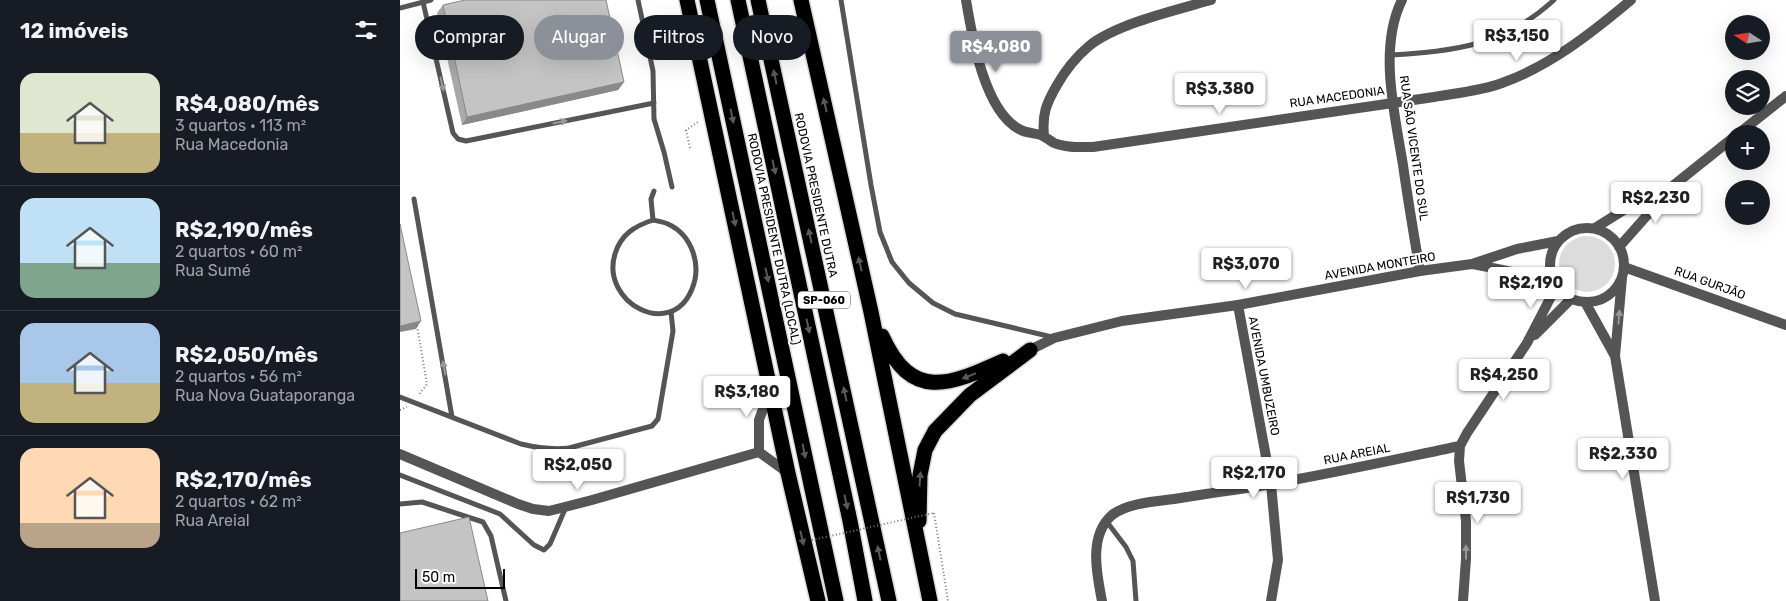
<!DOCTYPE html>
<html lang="pt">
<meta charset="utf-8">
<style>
:root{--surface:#171b24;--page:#20242c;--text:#f1f3f6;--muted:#9ea1a6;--line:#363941;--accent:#8c9099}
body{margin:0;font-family:Rubik,sans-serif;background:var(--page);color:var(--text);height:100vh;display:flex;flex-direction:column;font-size:19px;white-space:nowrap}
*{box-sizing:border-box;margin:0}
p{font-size:16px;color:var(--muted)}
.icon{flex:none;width:28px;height:28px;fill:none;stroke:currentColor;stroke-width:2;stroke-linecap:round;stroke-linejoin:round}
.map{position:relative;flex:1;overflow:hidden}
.sheet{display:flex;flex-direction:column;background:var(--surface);width:400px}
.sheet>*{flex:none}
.banner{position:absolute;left:15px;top:15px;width:475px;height:45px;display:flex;gap:10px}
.needle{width:32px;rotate:282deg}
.buttons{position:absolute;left:1325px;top:15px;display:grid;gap:10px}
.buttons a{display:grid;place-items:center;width:45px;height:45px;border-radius:50%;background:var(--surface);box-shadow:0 5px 20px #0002;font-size:25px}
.scale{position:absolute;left:15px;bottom:12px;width:90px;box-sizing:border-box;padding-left:5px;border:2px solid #000;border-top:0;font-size:14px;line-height:18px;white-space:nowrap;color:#000;-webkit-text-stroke:4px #fff;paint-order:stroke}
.price{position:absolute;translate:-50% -42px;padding:0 11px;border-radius:5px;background:#fff;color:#222;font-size:16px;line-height:32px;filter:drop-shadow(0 1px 2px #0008)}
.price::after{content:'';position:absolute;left:50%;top:30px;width:15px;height:11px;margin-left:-8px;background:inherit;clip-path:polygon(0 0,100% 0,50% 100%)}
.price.selected{background:var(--accent);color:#fff}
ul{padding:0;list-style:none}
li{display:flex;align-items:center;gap:15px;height:125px;padding:0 20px}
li+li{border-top:1px solid var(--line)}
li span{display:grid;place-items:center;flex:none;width:140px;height:100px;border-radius:15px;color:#555}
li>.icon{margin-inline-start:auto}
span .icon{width:60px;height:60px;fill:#fffc;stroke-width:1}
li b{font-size:21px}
h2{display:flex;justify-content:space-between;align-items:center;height:60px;padding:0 20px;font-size:21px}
.pill{padding:0 18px;border-radius:22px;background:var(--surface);box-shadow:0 5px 20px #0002;font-size:18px;line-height:45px}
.pill.selected{background:var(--accent);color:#fff}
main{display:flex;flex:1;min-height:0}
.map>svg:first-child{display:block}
.green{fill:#dcdcdc}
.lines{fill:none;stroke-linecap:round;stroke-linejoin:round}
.motorway-casing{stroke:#dbdbdb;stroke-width:18}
.path{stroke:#777;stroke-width:2;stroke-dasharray:1 2.5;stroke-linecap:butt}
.service{stroke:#555;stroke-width:5}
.minor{stroke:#555;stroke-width:10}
.tertiary{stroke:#555;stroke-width:10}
.motorway{stroke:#000;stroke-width:15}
.path-bridge{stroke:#777;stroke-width:2;stroke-dasharray:1 2.5;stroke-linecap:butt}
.wall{fill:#a9a9a9}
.shaded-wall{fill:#898989}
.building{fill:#c4c4c4;stroke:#898989}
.oneway{fill:#595959}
.oneway2{fill:#999}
.labels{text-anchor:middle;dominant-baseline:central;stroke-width:4;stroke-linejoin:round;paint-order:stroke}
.shield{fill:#fff;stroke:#4c4c4c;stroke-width:1}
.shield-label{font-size:11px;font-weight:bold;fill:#000}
.street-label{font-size:12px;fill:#000;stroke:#fff}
</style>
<main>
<section class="sheet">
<h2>12 imóveis<svg class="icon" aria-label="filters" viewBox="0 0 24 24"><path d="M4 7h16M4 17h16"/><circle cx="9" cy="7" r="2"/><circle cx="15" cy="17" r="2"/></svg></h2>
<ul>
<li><span style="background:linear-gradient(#dfe7d0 60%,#c2b280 0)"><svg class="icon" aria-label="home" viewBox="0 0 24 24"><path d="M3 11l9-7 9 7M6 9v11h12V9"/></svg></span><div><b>R$4,080/mês</b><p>3 quartos · 113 m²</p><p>Rua Macedonia</p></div></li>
<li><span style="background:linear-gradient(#bfe0f5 65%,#7fa58c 0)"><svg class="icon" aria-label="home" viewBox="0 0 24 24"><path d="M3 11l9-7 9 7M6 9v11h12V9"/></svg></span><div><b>R$2,190/mês</b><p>2 quartos · 60 m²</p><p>Rua Sumé</p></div></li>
<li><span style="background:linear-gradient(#a9c7e8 60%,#c2b280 0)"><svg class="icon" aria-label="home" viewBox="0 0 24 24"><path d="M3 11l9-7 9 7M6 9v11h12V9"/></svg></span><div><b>R$2,050/mês</b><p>2 quartos · 56 m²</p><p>Rua Nova Guataporanga</p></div></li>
<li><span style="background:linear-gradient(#ffd9b3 75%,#b9a48a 0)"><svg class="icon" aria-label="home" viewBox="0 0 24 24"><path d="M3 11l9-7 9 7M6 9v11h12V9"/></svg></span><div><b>R$2,170/mês</b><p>2 quartos · 62 m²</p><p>Rua Areial</p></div></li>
</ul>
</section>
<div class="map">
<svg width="1386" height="601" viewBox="0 0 1386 601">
<rect width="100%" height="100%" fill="#fff"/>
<!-- green -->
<path class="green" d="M1159 264a28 28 0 1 1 56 0a28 28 0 1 1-56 0Z"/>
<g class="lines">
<defs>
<path id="motorway" d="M287,0L388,473L418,601
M307,0L436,601
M338,0L450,521L465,601
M358,0L489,601
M401,0L471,312L530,601
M482,336C512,402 549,385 603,361
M519,521L520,475L525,450L535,431L570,395L630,350"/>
</defs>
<!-- motorway casing -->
<use href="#motorway" class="motorway-casing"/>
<!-- path -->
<path class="path" d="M290,148L286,130L298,122
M17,326L27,384L19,395
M0,410L7,407
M534,513L548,601"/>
<!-- service -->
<path class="service" d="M238,0L253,71L254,119L264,152L272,187
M441,0L471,185L480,232L492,262L509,283L533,303L555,314L652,337
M23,2L53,133L58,139L66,141L254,103
M0,8L31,0
M990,55C1055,51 1104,46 1154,0
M14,199L52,417
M253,220C258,221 264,222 268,224C292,235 302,265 292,289C271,341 200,302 215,254C221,234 235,226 253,220Z
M253,220L251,199L254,191
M0,397L121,444C138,448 152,450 169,448L252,426L258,419L273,331L271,312
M0,475L100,514L134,545L144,550L150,544L166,507
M0,504L22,502L83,522L91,536L106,601
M707,522L726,547L733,561L736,601"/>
<!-- minor -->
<path class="minor" d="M566,0C572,36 584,110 619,129C625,133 634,133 641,135C646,137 650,141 654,143C666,148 680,147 693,147L1034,97C1056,93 1081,91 1102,83C1150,66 1193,32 1231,0
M1002,0C978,48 995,115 1003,165C1008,201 1014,236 1020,271
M644,136C642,114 646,104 657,85C665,71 676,57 689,46C716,24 776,10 811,0
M1224,267L1386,325
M838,305L871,484L878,560L871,601
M1135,335L1171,299
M359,452V420L370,390
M359,452L388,473
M0,454L118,504L133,509L149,511L192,500L359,452
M702,601C697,575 688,536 712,515C728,502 761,501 781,498C811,493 841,489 871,484C934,473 997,459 1060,446
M1063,601L1066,559V521L1059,461L1060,446L1067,433L1127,343L1156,287"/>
<!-- tertiary -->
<path class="tertiary" d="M1338,134L1386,96
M1150 265a37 37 0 1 1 74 0a37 37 0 1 1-74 0Z
M1195,228L1227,208L1269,187
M1219,247L1274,185L1334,137
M1073,264L1152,280
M1222,278L1215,356L1255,601
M1185,302L1215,356
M630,350L654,338L722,321L838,305L1020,271L1072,264L1117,249L1158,241"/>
<!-- motorway -->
<use href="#motorway" class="motorway"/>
<!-- path-bridge -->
<path class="path-bridge" d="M412,540L534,513"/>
</g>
<!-- wall -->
<path class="wall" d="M43,5L224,82L218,90L62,125L37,13Z"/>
<!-- shaded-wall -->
<path class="shaded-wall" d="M224,82L218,90L62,125L67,117Z
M21,321L16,329L0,332V326Z"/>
<!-- building -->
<path class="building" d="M65,0H206L224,82L67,117L43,5Z
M0,224L21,321L0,326Z
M69,517L88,601H0V533Z"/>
<!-- one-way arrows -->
<defs><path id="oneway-solid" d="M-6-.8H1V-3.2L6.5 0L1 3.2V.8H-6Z" transform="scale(1.25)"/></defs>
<g class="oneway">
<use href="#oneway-solid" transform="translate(375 77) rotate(-102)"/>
<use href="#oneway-solid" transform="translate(425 105) rotate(-103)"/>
<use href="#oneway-solid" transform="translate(332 116) rotate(78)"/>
<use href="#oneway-solid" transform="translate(374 167) rotate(78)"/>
<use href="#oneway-solid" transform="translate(334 219) rotate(78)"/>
<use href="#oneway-solid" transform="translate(410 236) rotate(-102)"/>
<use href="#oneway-solid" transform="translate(460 264) rotate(-103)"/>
<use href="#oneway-solid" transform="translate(367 275) rotate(78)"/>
<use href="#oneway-solid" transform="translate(408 326) rotate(78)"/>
<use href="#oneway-solid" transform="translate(569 376) rotate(158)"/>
<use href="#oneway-solid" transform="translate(445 394) rotate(-102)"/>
<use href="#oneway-solid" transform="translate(404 451) rotate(79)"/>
<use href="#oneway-solid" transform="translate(520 479) rotate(-86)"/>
<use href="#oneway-solid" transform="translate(446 502) rotate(78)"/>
<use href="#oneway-solid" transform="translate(402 538) rotate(77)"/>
<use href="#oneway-solid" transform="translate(479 553) rotate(-102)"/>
</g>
<g class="oneway2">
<use href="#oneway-solid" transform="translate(42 84) rotate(77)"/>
<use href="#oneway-solid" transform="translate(160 122) rotate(-11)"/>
<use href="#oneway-solid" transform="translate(1219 317) rotate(-85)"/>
<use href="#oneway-solid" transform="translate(44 368) rotate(-100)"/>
<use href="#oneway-solid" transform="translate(1066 552) rotate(-90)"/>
</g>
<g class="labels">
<!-- shield labels -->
<rect class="shield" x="398" y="291.5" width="52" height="17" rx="4"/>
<g class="shield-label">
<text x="424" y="300">SP-060</text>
</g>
<!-- street labels -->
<g class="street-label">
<text transform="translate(937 97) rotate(-8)">RUA MACEDONIA</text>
<text transform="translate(1014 148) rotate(82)">RUA SÃO VICENTE DO SUL</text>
<text transform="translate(416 195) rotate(78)">RODOVIA PRESIDENTE DUTRA</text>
<text transform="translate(374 239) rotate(78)">RODOVIA PRESIDENTE DUTRA (LOCAL)</text>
<text transform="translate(980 266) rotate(-10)">AVENIDA MONTEIRO</text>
<text transform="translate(1310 283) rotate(20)">RUA GURJÃO</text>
<text transform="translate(864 376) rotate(79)">AVENIDA UMBUZEIRO</text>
<text transform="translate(957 454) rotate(-11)">RUA AREIAL</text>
</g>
</g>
</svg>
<div class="buttons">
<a><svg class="needle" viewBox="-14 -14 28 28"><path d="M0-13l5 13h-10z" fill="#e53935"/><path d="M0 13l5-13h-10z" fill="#9ea1a6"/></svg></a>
<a><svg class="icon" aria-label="layers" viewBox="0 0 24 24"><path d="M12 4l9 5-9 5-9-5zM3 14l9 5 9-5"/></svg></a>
<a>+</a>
<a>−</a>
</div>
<div class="scale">50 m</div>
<b class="price" style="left:1117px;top:62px">R$3,150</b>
<b class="price selected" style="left:596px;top:73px">R$4,080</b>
<b class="price" style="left:820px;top:115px">R$3,380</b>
<b class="price" style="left:1256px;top:224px">R$2,230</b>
<b class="price" style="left:846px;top:290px">R$3,070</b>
<b class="price" style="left:1131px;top:309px">R$2,190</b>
<b class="price" style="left:1104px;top:401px">R$4,250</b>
<b class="price" style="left:347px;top:418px">R$3,180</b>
<b class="price" style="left:1223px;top:480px">R$2,330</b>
<b class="price" style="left:178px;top:491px">R$2,050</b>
<b class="price" style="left:854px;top:499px">R$2,170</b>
<b class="price" style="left:1078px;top:524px">R$1,730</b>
<div class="banner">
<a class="pill">Comprar</a>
<a class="pill selected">Alugar</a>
<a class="pill">Filtros</a>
<a class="pill">Novo</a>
</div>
</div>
</main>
